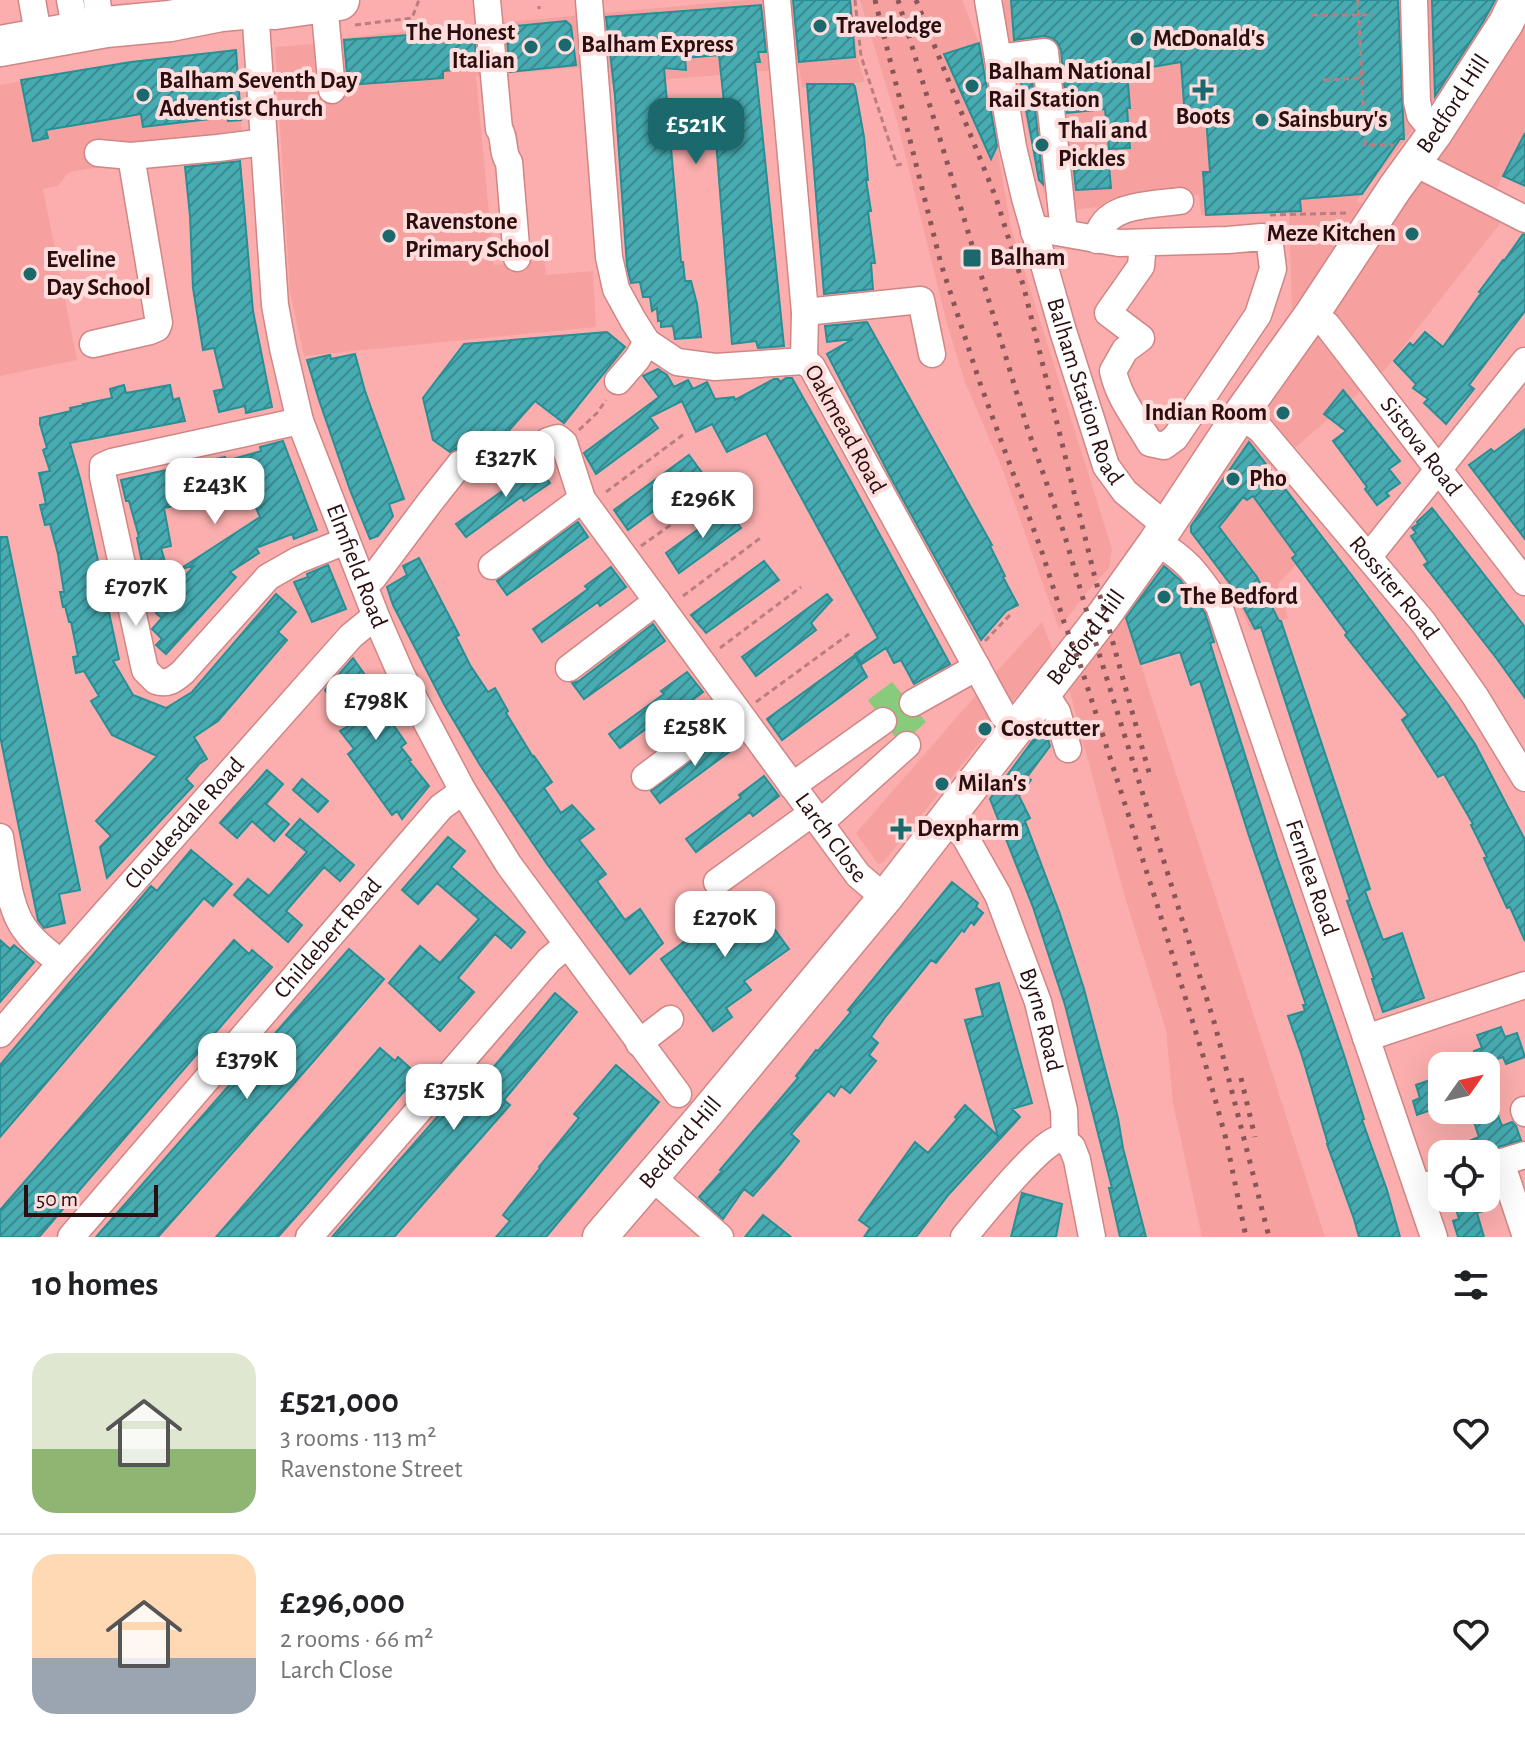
<!DOCTYPE html>
<meta charset="utf-8">
<style>
:root{--surface:#fff;--page:#f2f2f2;--text:#202124;--muted:#757577;--line:#e0e0e0;--accent:#1b686d}
body{margin:0;font-family:"Alegreya Sans",sans-serif;background:var(--page);color:var(--text);height:100vh;display:flex;flex-direction:column;font-size:30px;white-space:nowrap}
*{box-sizing:border-box;margin:0}
p{font-size:26px;color:var(--muted)}
.icon{flex:none;width:44px;height:44px;fill:none;stroke:currentColor;stroke-width:2;stroke-linecap:round;stroke-linejoin:round}
.map{position:relative;height:1237px;overflow:hidden}
.details{display:flex;flex-direction:column;background:var(--surface);flex:1}
.details>*{flex:none}
.needle{width:52px;rotate:56deg}
.tools{position:absolute;left:1428px;top:1052px;display:grid;gap:16px}
.tools a{display:grid;place-items:center;width:72px;height:72px;border-radius:16px;background:var(--surface);box-shadow:0 8px 32px #0002;font-size:40px}
.scale{position:absolute;left:24px;bottom:20px;width:134px;box-sizing:border-box;padding-left:8px;border:4px solid #2b0f10;border-top:0;font-size:22px;line-height:28px;white-space:nowrap;color:#2b0f10;-webkit-text-stroke:6px #fedddc;paint-order:stroke}
.price{position:absolute;translate:-50% -68px;padding:0 18px;border-radius:16px;background:#fff;color:#222;font-size:26px;line-height:52px;filter:drop-shadow(0 2px 4px #0008)}
.price::after{content:'';position:absolute;left:50%;top:48px;width:24px;height:18px;margin-left:-12px;background:inherit;clip-path:polygon(0 0,100% 0,50% 100%)}
.price.current{background:var(--accent);color:#fff}
ul{padding:0;list-style:none}
li{display:flex;align-items:center;gap:24px;height:200px;padding:0 32px}
li+li{border-top:2px solid var(--line)}
li span{display:grid;place-items:center;flex:none;width:224px;height:160px;border-radius:24px;color:#555}
li>.icon{margin-inline-start:auto}
span .icon{width:96px;height:96px;fill:#fffc;stroke-width:1}
li b{font-size:34px}
h2{display:flex;justify-content:space-between;align-items:center;height:96px;padding:0 32px;font-size:34px}
.map>svg:first-child{display:block}
.built{fill:#f6a1a0}
.grass{fill:#89cb7c}
.building{fill:url(#building-hatch);stroke:#278f95;stroke-width:2}
.lines{fill:none;stroke-linecap:round;stroke-linejoin:round}
.minor-casing{stroke:#d08685;stroke-width:29}
.major-casing{stroke:#d08685;stroke-width:37}
.highway-casing{stroke:#d08685;stroke-width:43}
.path{stroke:#bb7d7d;stroke-width:3;stroke-dasharray:6 4;stroke-linecap:butt}
.minor{stroke:#fff;stroke-width:26}
.major{stroke:#fff;stroke-width:34}
.highway{stroke:#fff;stroke-width:40}
.rail{stroke:#885656;stroke-width:5;stroke-dasharray:4 8;stroke-linecap:butt}
.poi-dot{fill:#1b686d;stroke:#fedddc;stroke-width:3}
.labels{text-anchor:middle;dominant-baseline:central;stroke-width:8;stroke-linejoin:round;paint-order:stroke}
.poi-label{font-size:24px;font-weight:bold;fill:#2b0f10;stroke:#fedddc;text-anchor:start}
.street-label{font-size:24px;fill:#2b0f10;stroke:#fedddc}
</style>
<div class="map">
<svg width="1525" height="1237" viewBox="0 0 1525 1237">
<defs>
<pattern id="building-hatch" width="6" height="6" patternUnits="userSpaceOnUse" patternTransform="scale(2)"><rect width="6" height="6" fill="#46acb2"/><path d="M-1 1l2-2M0 6l6-6M5 7l2-2" fill="none" stroke="#3b8a8f"/></pattern>
</defs>
<rect width="100%" height="100%" fill="#fbaead"/>
<!-- built -->
<path class="built" d="M744,0H851L858,60L865,82L802,87L799,68L611,84L609,63L576,68L476,76L494,265L544,260L546,275L593,271L596,327L304,356L290,292L275,47L325,43L329,40L370,35Z
M860,0H962L979,43L1011,228L1112,549L1109,568L1087,592L1059,629L1002,468L965,382L947,324L897,121Z
M1003,0H1499L1465,58L1404,141L1356,202L1371,204L1292,309L1289,212L1201,215L1199,195L1073,210L1045,194L1041,185L1010,54Z
M1525,8V133L1493,195L1513,207L1384,371L1269,470L1322,537L1278,584L1288,618L1251,631L1240,607L1218,568L1190,532L1187,520Z
M236,50L243,149L73,171L67,174L58,186L43,189L77,360L0,376V85L131,62Z
M1156,561L1175,571L1197,594L1205,607L1218,641L1141,665L1325,1237H1202L1173,1103L1166,1030L1124,894L1069,689L1077,673Z
M1042,622L1053,651L883,863L878,864L856,833L998,670Z"/>
<!-- grass -->
<path class="grass" d="M892,682L926,722L901,745L868,700Z"/>
<!-- building -->
<path class="building" d="M793,0H850L855,57L799,62Z
M1011,0H1398L1404,139H1400L1362,194L1300,199L1301,211L1206,215L1203,172H1210L1206,116L1185,118L1181,62L1152,67V70L1127,71L1130,108H1127L1130,148L1109,149L1105,109L1067,113L1061,50L1057,42L1052,38L1044,36L1014,40Z
M1432,0H1495L1483,22L1435,96Z
M761,5L766,52H758L760,62H755L784,346L758,348L756,341L732,344L715,128L711,104L724,103L719,55L685,58L686,70L664,68L681,262H683L685,281H691L697,304L701,337L675,339L673,326L661,327V321H658L657,308L652,311L650,297H643L640,282L631,283L627,266L615,96L606,17Z
M566,21L571,26L576,65L510,72L506,27Z
M474,30L477,68L443,71V78L348,85L344,40Z
M979,43L997,146L991,159L944,54Z
M236,50L241,120L228,121L227,117L143,127L141,114L46,130L48,138L33,141L21,80L131,62Z
M1031,70L1043,184L1039,180L1019,71Z
M807,84H853L855,87L864,137L868,180H866L871,211H868L875,263H871L873,289L824,294Z
M1525,133V186L1503,176Z
M1072,152H1076L1077,156L1108,155L1111,188L1076,190Z
M240,161L253,311L272,407L246,413L245,406L219,412L214,391L224,389L214,348L203,350L193,288L190,216L185,167Z
M1523,234L1525,235V311L1469,385L1474,389L1446,424L1424,403L1428,399L1413,388L1416,384L1394,361L1410,343L1413,346L1425,332L1443,347L1481,293L1479,292L1503,260L1504,261Z
M867,322L992,545L990,546L1005,576L1003,577L1018,605L1006,611L981,640L891,478L827,354L853,339L827,342L825,326Z
M607,332L625,347L564,423L535,401L475,469V459L469,451L462,448L455,449L450,452L433,440L423,398L464,344Z
M355,354L365,391L404,499L389,504L393,516L378,536L370,539L350,490L319,400L307,360L330,355L331,359Z
M658,369L667,375L674,387L688,380L693,389L707,382L715,399L734,397L735,400L774,379H778L780,382L786,378H792L850,480L950,664L914,684L901,660L894,663L886,648L862,664L855,654L878,638L766,433L727,452L712,424L696,432L682,401L650,417L658,428L596,474L584,453L659,397L643,376Z
M124,385L126,393L170,385L173,400L179,398L185,421L70,443L81,482L119,659L113,661L133,695L166,708L192,692L276,594L296,612L278,632L287,640L218,721L194,737L207,759L199,764L186,779L193,786L107,878L100,847L111,836L96,821L157,756L112,735L91,701L99,696L84,671L76,673L73,657L78,656L71,622H69L65,606L63,607L60,592H64L58,554L50,524L45,525L40,505L46,504L39,473L50,471L43,450L47,448L40,424V418L71,411L70,408L84,405L83,404L112,398L110,389Z
M1343,390L1400,461L1389,469L1400,483L1386,493L1389,496L1377,505L1365,489L1367,487L1333,441L1346,431L1324,414Z
M1525,429V539L1469,465L1491,449L1494,452Z
M283,441L317,530L294,539L292,534L256,548L259,553L230,572L236,577L166,654L156,645L162,639L152,629L162,618L156,613L169,597L167,596L194,566L180,569L260,517L247,487L215,497L164,508L171,546L161,548L168,572L145,577L137,538L139,537L129,501H126L121,480L225,457L226,461L261,451L260,447Z
M1249,442L1350,573L1447,703L1475,744L1525,840V941L1510,907L1507,908L1484,858L1487,857L1471,825L1473,824L1444,774L1438,777L1402,720L1408,715L1345,635L1347,633L1292,558L1296,555L1253,496L1247,500L1243,497L1219,527L1257,577L1279,621H1281L1370,889L1365,891L1383,940L1402,933L1424,998L1383,1012L1372,979H1374L1347,901L1350,900L1261,627L1255,629L1234,589L1191,532V526Z
M689,455L703,474L628,530L614,510Z
M527,467H538L550,483L524,501L521,497L466,537L456,524L512,484L509,480Z
M727,508L741,528L679,573L666,553Z
M1432,508L1525,627V698L1497,659L1424,565L1428,562L1411,536L1416,533L1412,528L1418,524L1417,522Z
M578,522L588,537L507,595L497,581Z
M0,537H7L80,890L59,894L65,923L44,928L38,920L0,736Z
M419,558L459,635L456,637L470,665L488,692L495,688L508,711L506,713L533,757L534,756L552,782L544,788L561,813L572,805L594,829L579,840L606,874L597,881L625,920L640,909L663,943L630,974L547,864L480,765L445,706L393,605L387,587L407,575L403,566Z
M764,561L779,580L706,633L691,615Z
M328,565L346,609L312,622L294,582L308,577L307,574Z
M1164,566L1180,580L1205,613L1214,642L1210,643L1224,688L1277,857L1345,1058L1364,1119L1362,1120L1387,1190L1400,1237H1359L1354,1219L1327,1144H1328L1302,1056L1288,1016L1305,1011L1303,1005H1306L1249,836L1200,681L1191,685L1180,652L1141,664L1126,618Z
M611,567L626,587L600,606L598,602L542,642L533,629L588,589L585,586Z
M827,594L832,600L811,623L816,630L756,676L742,657Z
M653,624L665,641L584,699L572,683L579,681Z
M855,655L867,677L782,740L767,719Z
M353,658L382,699L378,703L406,743L401,747L411,760L409,761L429,786L402,819L397,811L392,815L348,754L354,749L340,731L350,725L325,690Z
M687,672L703,692L676,712L674,708L620,748L609,734L664,694L661,691Z
M1044,725L1050,746L1027,777L1031,780L1019,796L1030,818L1025,821L1060,914L1084,989L1118,1118L1123,1148L1146,1237H1120L1109,1188H1112L1065,1005L1033,907L990,799Z
M732,732L740,744L660,803L651,791Z
M267,770L283,784L266,804L289,824L274,841L252,821L237,838L220,823Z
M764,776L779,796L753,816L750,812L696,852L686,839L741,798L739,795Z
M302,779L328,801L318,812L293,790Z
M300,819L354,865L340,881L324,867L286,911L302,925L288,942L234,895L248,879L269,896L307,852L286,835Z
M448,837L465,851L451,867L525,932L511,948L495,934L458,978L474,992L440,1031L389,983L420,946L440,963L479,919L437,883L418,904L402,890Z
M191,850L232,884L213,906L204,898L0,1137V1065L151,886L157,891Z
M952,882L978,903L976,907L983,913L974,925L971,922L964,932L962,930L936,963L931,960L886,1016L871,1037L878,1043L869,1055L876,1061L850,1093L841,1086L834,1096L828,1091L791,1134L799,1141L779,1166L753,1196L744,1189L723,1219L699,1197L722,1171L720,1170L798,1078L796,1076L816,1050L818,1051L851,1012L848,1010Z
M749,894L789,949L744,981L751,990L726,1008L732,1017L713,1031L661,959Z
M0,940L10,949L14,945L34,962L0,1002Z
M234,940L249,954L252,950L272,967L39,1237H0V1210Z
M349,949L384,979L311,1064L158,1237H96Z
M999,983L1032,1103L1012,1109L1020,1117L949,1194L916,1237H864L870,1228L859,1220L915,1142L928,1153L957,1119L955,1117L965,1105L998,1136L965,1020L983,1016L976,989Z
M555,993L577,1012L504,1100L510,1105L394,1237H332L475,1074L482,1081Z
M1501,1027L1505,1037L1517,1033L1525,1057L1506,1064L1503,1057L1479,1065L1474,1051L1482,1048L1477,1035Z
M380,1048L395,1061L398,1057L418,1075L308,1203L278,1237H216Z
M616,1065L659,1102L546,1237H496L510,1221L503,1215L540,1168L539,1167L579,1118L574,1114Z
M1442,1076V1106L1417,1115L1413,1101L1420,1098L1416,1085Z
M1470,1110H1496L1502,1126L1512,1122L1516,1126L1521,1140L1476,1154L1471,1140L1479,1137Z
M1022,1193L1062,1204L1056,1237H1011Z
M1460,1198H1479L1483,1211L1477,1213L1484,1237H1458L1453,1221L1459,1219L1455,1206L1462,1204Z
M763,1215L791,1237H745Z"/>
<g class="lines">
<defs>
<g id="minor">
<path d="M32,0L39,39"/>
<path d="M70,0L76,32"/>
<path d="M97,0L100,28"/>
<path d="M487,0L499,129C506,138 501,152 509,162L517,258"/>
<path d="M589,0L609,257L616,289L633,320L647,342L677,362L715,367L804,361"/>
<path d="M777,0L805,312L804,361"/>
<path id="s1" d="M988,0L1013,147L1025,198L1063,331L1106,466L1125,492L1166,526"/>
<path d="M1414,0L1417,102L1420,115L1435,133"/>
<path d="M324,2L332,90"/>
<path id="s2" d="M255,8L275,305L283,348L300,421L377,619L401,674L463,791L509,865L678,1094"/>
<path d="M998,58L1045,52L1064,233"/>
<path d="M98,153L131,156L218,148L264,142"/>
<path d="M1413,162L1525,219"/>
<path d="M1034,232L1045,230L1119,243L1228,240L1262,237L1270,245L1273,269L1258,315L1175,438L1164,446L1150,443C1136,418 1119,399 1113,371L1125,350L1141,338L1108,313L1141,266L1143,243"/>
<path d="M1097,240C1102,203 1152,205 1180,201"/>
<path d="M805,312L921,300L932,354"/>
<path id="s3" d="M1312,314L1327,325L1525,582"/>
<path d="M93,344L150,331L157,328L159,323L131,156"/>
<path d="M804,361L812,367L997,704L1003,715L1017,726"/>
<path d="M618,381L637,359L647,342"/>
<path id="s4" d="M1240,415L1261,430L1423,622L1475,696L1525,778"/>
<path d="M300,421L112,462L103,466V477L145,670L156,681C168,685 175,679 183,672L268,577L298,560L346,541"/>
<path id="s5" d="M533,452L548,441L558,438L564,443L582,499L858,875L885,898"/>
<path id="s6" d="M1156,542C1189,560 1198,576 1219,606L1434,1237"/>
<path d="M1368,555L1374,550L1525,361"/>
<path d="M492,566L582,499"/>
<path d="M363,583L373,578L430,502L460,464"/>
<path d="M569,668L657,601"/>
<path d="M1044,692L1057,712L1068,749"/>
<path d="M913,703L977,667"/>
<path d="M645,777L736,709"/>
<path d="M792,786L883,721"/>
<path id="s7" d="M946,821L964,835L998,895L1038,1002L1064,1110L1065,1141L1072,1147L1077,1160L1092,1237"/>
<path d="M820,823L907,745"/>
<path d="M0,837C5,864 8,906 24,928C33,942 48,952 61,963"/>
<path d="M717,882L812,813"/>
<path id="s8" d="M0,1034L61,963L351,636L367,623L377,619"/>
<path d="M1366,1038L1525,985"/>
<path d="M639,1043L670,1019"/>
<path d="M1524,1110L1525,1113"/>
<path d="M1501,1162L1525,1234"/>
<path d="M1486,1167L1525,1155"/>
<path d="M652,1177L720,1237"/>
<path d="M1418,1188L1442,1181"/>
<path id="s9" d="M71,1237L441,807L463,791"/>
<path d="M309,1237L549,960L567,945"/>
<path d="M964,1237C978,1220 1041,1141 1059,1139C1061,1139 1063,1140 1065,1141"/>
</g>
<g id="major">
<path id="s10" d="M600,1237L703,1117L885,898L1104,615L1156,542L1240,415L1312,314L1395,188L1435,133L1506,23L1517,0"/>
</g>
<path id="highway" d="M0,46L106,27L170,21L221,11L255,8L275,9L339,0"/>
</defs>
<!-- minor casing -->
<use href="#minor" class="minor-casing"/>
<!-- major casing -->
<use href="#major" class="major-casing"/>
<!-- highway casing -->
<use href="#highway" class="highway-casing"/>
<!-- path -->
<path class="path" d="M855,0L861,56L897,165L902,164
M1358,0L1365,145H1393
M539,6V9
M1312,15H1374
M355,25L412,18L419,0
M1323,80L1361,78
M1270,215L1346,213
M579,430L597,413L606,400
M606,492L684,434
M641,546L724,487
M683,596L763,536
M985,641L1010,615
M720,648L801,587
M756,702L849,634"/>
<!-- minor -->
<use href="#minor" class="minor"/>
<!-- major -->
<use href="#major" class="major"/>
<!-- highway -->
<use href="#highway" class="highway"/>
<!-- rail -->
<path class="rail" d="M875,0L941,264L980,383L1043,555L1064,622L1081,667L1156,901L1204,1059L1226,1139L1246,1237
M898,0L1027,427L1064,533L1097,647L1215,1025L1269,1237
M916,0L996,198L1024,288L1095,578L1150,776
M1241,1078L1255,1137"/>
</g>
<!-- markers -->
<g class="poi-dot">
<circle cx="820" cy="26" r="8"/>
<circle cx="1137" cy="39" r="8"/>
<circle cx="565" cy="45" r="8"/>
<circle cx="531" cy="47" r="8"/>
<circle cx="972" cy="86" r="8"/>
<path d="M1199 78h8v8h8v8h-8v8h-8v-8h-8v-8h8z"/>
<circle cx="143" cy="95" r="8"/>
<circle cx="1262" cy="120" r="8"/>
<circle cx="1042" cy="145" r="8"/>
<circle cx="1412" cy="234" r="8"/>
<circle cx="389" cy="236" r="8"/>
<rect x="962" y="248" width="20" height="20" rx="4"/>
<circle cx="30" cy="274" r="8"/>
<circle cx="1283" cy="413" r="8"/>
<circle cx="1233" cy="479" r="8"/>
<circle cx="1164" cy="597" r="8"/>
<circle cx="985" cy="729" r="8"/>
<circle cx="942" cy="784" r="8"/>
<path d="M897 817h8v8h8v8h-8v8h-8v-8h-8v-8h8z"/>
</g>
<g class="labels">
<!-- poi labels -->
<g class="poi-label">
<text x="836" y="26">Travelodge</text>
<text x="515" y="33" text-anchor="end">The Honest<tspan x="515" dy="28">Italian</tspan></text>
<text x="1153" y="39">McDonald's</text>
<text x="581" y="45">Balham Express</text>
<text x="988" y="72">Balham National<tspan x="988" dy="28">Rail Station</tspan></text>
<text x="159" y="81">Balham Seventh Day<tspan x="159" dy="28">Adventist Church</tspan></text>
<text x="1203" y="117" text-anchor="middle">Boots</text>
<text x="1278" y="120">Sainsbury's</text>
<text x="1058" y="131">Thali and<tspan x="1058" dy="28">Pickles</tspan></text>
<text x="405" y="222">Ravenstone<tspan x="405" dy="28">Primary School</tspan></text>
<text x="1396" y="234" text-anchor="end">Meze Kitchen</text>
<text x="990" y="258">Balham</text>
<text x="46" y="260">Eveline<tspan x="46" dy="28">Day School</tspan></text>
<text x="1267" y="413" text-anchor="end">Indian Room</text>
<text x="1249" y="479">Pho</text>
<text x="1180" y="597">The Bedford</text>
<text x="1001" y="729">Costcutter</text>
<text x="958" y="784">Milan's</text>
<text x="917" y="829">Dexpharm</text>
</g>
<!-- street labels -->
<g class="street-label">
<text stroke="none"><textPath href="#s10" startOffset="1420">Bedford Hill</textPath></text>
<text stroke="none"><textPath href="#s1" startOffset="404">Balham Station Road</textPath></text>
<text transform="translate(845 429) rotate(61)">Oakmead Road</text>
<text stroke="none"><textPath href="#s3" startOffset="172">Sistova Road</textPath></text>
<text stroke="none"><textPath href="#s2" startOffset="572">Elmfield Road</textPath></text>
<text stroke="none"><textPath href="#s4" startOffset="232">Rossiter Road</textPath></text>
<text stroke="none"><textPath href="#s10" startOffset="772">Bedford Hill</textPath></text>
<text stroke="none"><textPath href="#s8" startOffset="280">Cloudesdale Road</textPath></text>
<text stroke="none"><textPath href="#s5" startOffset="516">Larch Close</textPath></text>
<text stroke="none"><textPath href="#s6" startOffset="378">Fernlea Road</textPath></text>
<text stroke="none"><textPath href="#s9" startOffset="394">Childebert Road</textPath></text>
<text stroke="none"><textPath href="#s7" startOffset="224">Byrne Road</textPath></text>
<text stroke="none"><textPath href="#s10" startOffset="124">Bedford Hill</textPath></text>
</g>
</g>
</svg>
<div class="tools">
<a><svg class="needle" viewBox="-14 -14 28 28"><path d="M0-13l5 13h-10z" fill="#e53935"/><path d="M0 13l5-13h-10z" fill="#757577"/></svg></a>
<a><svg class="icon" aria-label="locate" viewBox="0 0 24 24"><circle cx="12" cy="12" r="6"/><path d="M12 2v4M12 18v4M2 12h4M18 12h4"/></svg></a>
</div>
<div class="scale">50 m</div>
<b class="price current" style="left:696px;top:166px">£521K</b>
<b class="price" style="left:506px;top:499px">£327K</b>
<b class="price" style="left:215px;top:526px">£243K</b>
<b class="price" style="left:703px;top:540px">£296K</b>
<b class="price" style="left:136px;top:628px">£707K</b>
<b class="price" style="left:376px;top:742px">£798K</b>
<b class="price" style="left:695px;top:768px">£258K</b>
<b class="price" style="left:725px;top:959px">£270K</b>
<b class="price" style="left:247px;top:1101px">£379K</b>
<b class="price" style="left:454px;top:1132px">£375K</b>
</div>
<section class="details">
<h2>10 homes<svg class="icon" aria-label="filters" viewBox="0 0 24 24"><path d="M4 7h16M4 17h16"/><circle cx="9" cy="7" r="2"/><circle cx="15" cy="17" r="2"/></svg></h2>
<ul>
<li><span style="background:linear-gradient(#dfe7d0 60%,#8fb573 0)"><svg class="icon" aria-label="home" viewBox="0 0 24 24"><path d="M3 11l9-7 9 7M6 9v11h12V9"/></svg></span><div><b>£521,000</b><p>3 rooms · 113 m²</p><p>Ravenstone Street</p></div><svg class="icon" aria-label="heart" viewBox="0 0 24 24"><path d="M12 20l-8-8c-3-5 5-10 8-4 3-6 11-1 8 4z"/></svg></li>
<li><span style="background:linear-gradient(#ffd9b3 65%,#9aa5b1 0)"><svg class="icon" aria-label="home" viewBox="0 0 24 24"><path d="M3 11l9-7 9 7M6 9v11h12V9"/></svg></span><div><b>£296,000</b><p>2 rooms · 66 m²</p><p>Larch Close</p></div><svg class="icon" aria-label="heart" viewBox="0 0 24 24"><path d="M12 20l-8-8c-3-5 5-10 8-4 3-6 11-1 8 4z"/></svg></li>
</ul>
</section>
